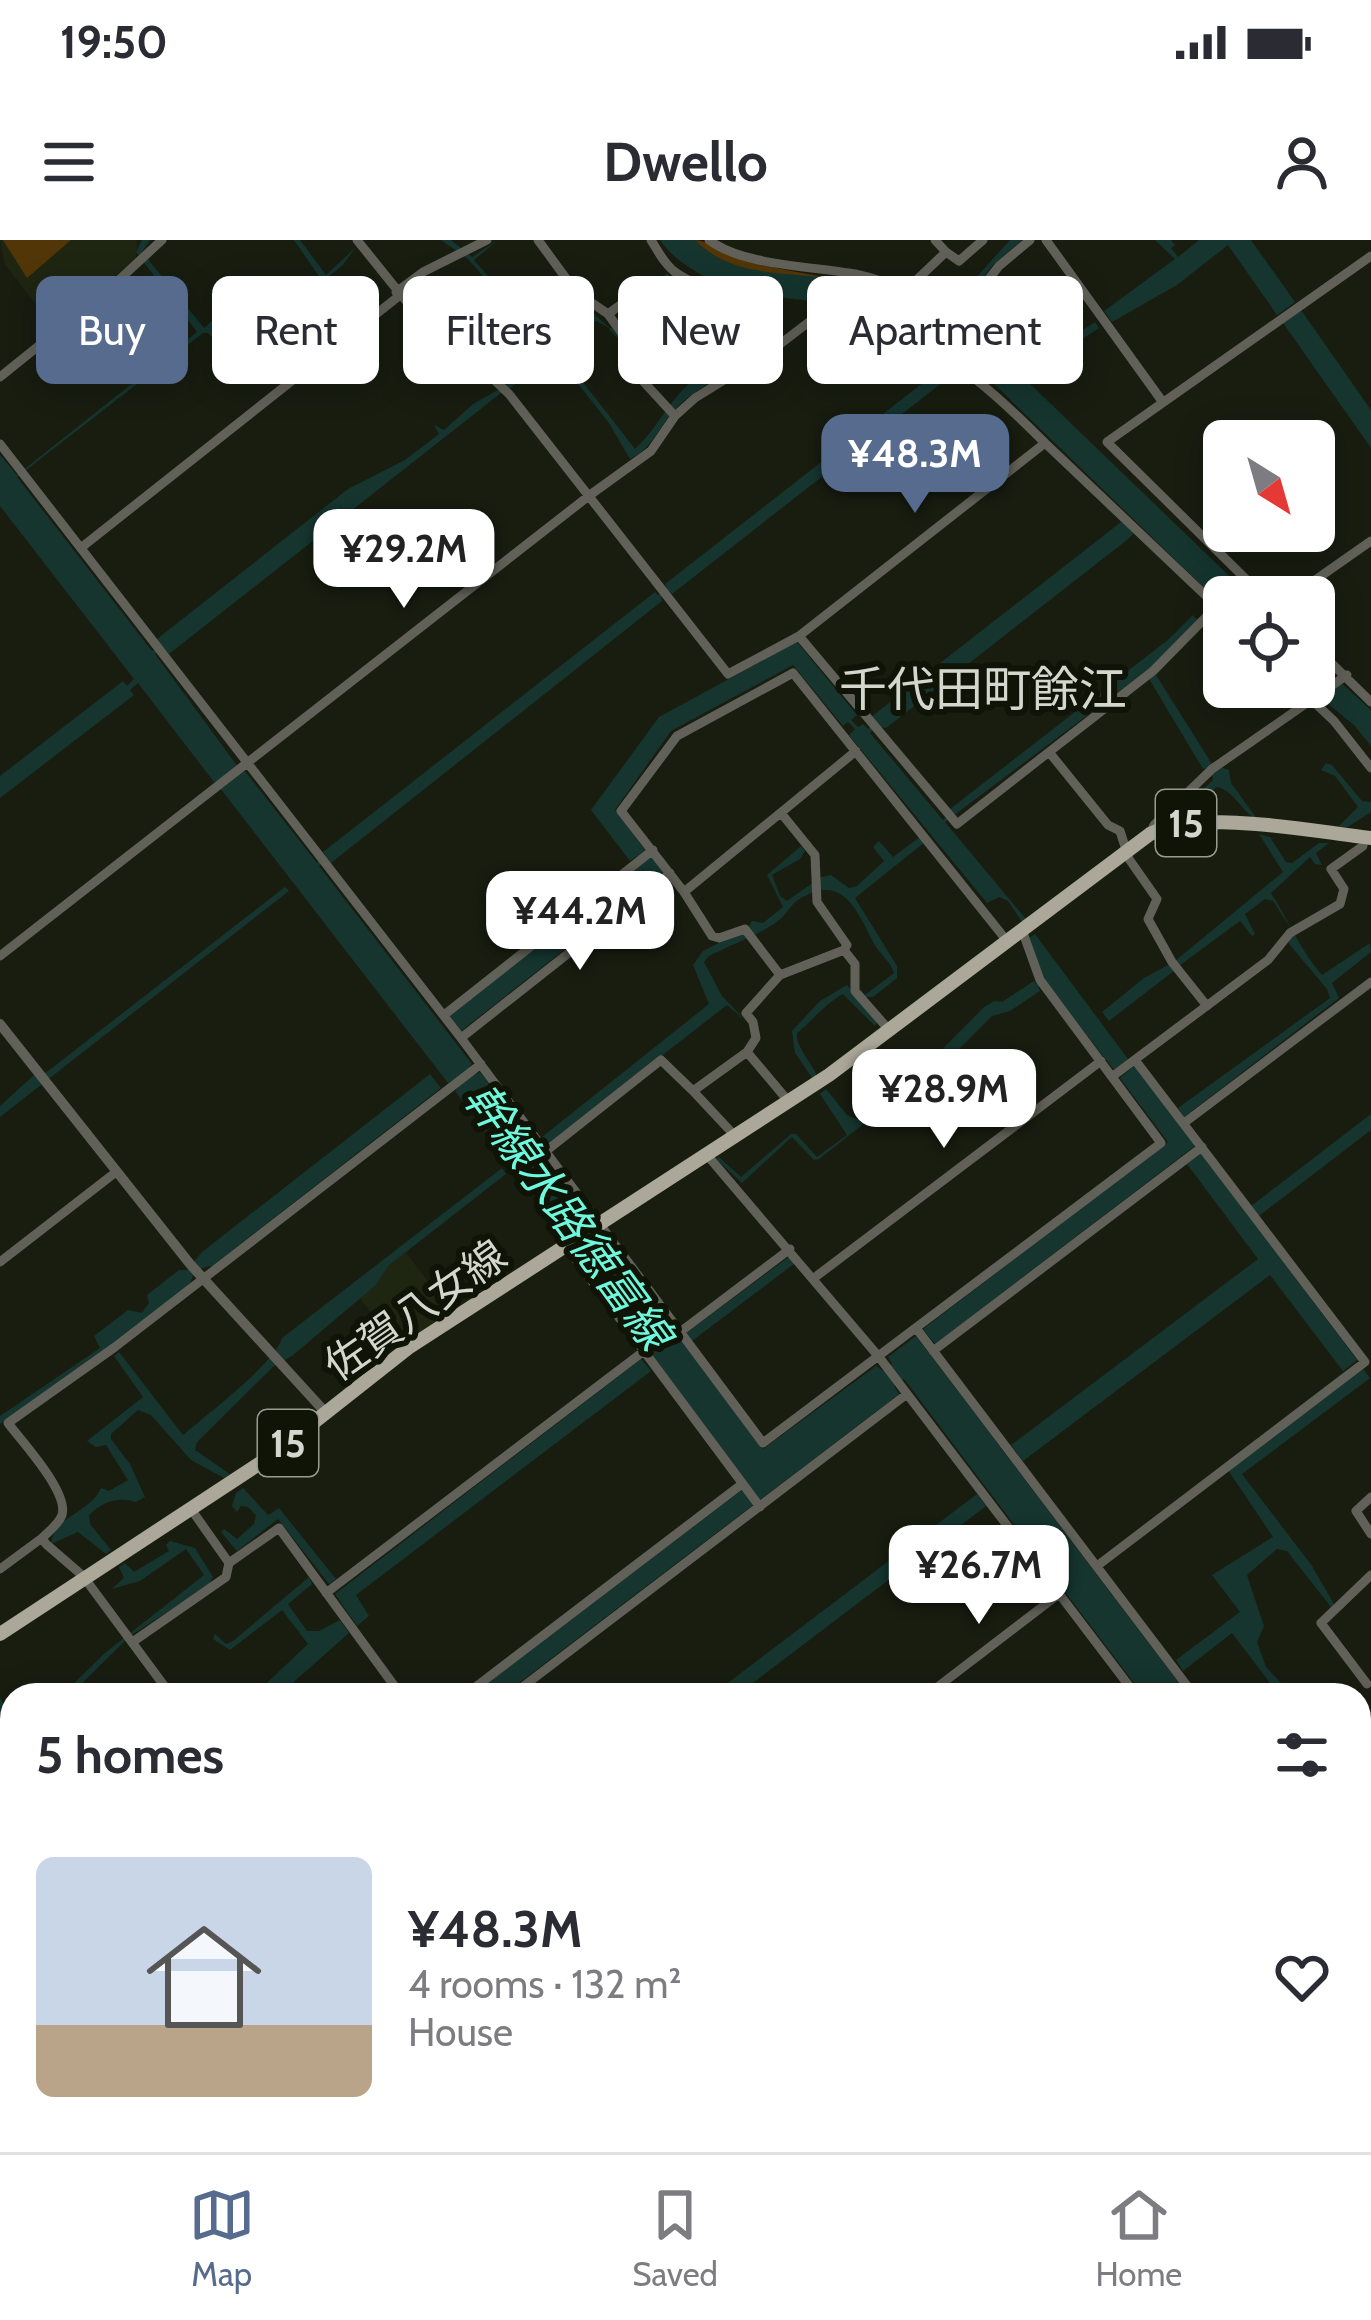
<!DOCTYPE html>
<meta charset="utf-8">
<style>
:root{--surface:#fff;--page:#f2f2f3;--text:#2b2b33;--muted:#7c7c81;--line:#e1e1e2;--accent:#566b8d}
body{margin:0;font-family:Cabin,"Noto Sans JP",sans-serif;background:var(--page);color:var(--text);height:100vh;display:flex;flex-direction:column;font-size:45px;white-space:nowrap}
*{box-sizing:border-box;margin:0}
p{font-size:39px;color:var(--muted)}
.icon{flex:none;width:66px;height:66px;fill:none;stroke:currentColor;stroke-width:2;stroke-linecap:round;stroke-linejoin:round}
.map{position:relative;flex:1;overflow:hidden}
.sheet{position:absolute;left:0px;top:1443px;width:1371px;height:471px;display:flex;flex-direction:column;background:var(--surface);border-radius:36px 36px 0 0;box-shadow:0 6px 30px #0003}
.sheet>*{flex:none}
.guide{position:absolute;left:36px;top:36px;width:1299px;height:108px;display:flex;gap:24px}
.needle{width:78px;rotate:143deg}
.fabs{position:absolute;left:1203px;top:180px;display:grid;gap:24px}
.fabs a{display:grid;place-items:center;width:132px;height:132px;border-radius:18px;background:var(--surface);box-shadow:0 6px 30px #0003;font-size:60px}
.price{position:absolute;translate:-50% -102px;padding:0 27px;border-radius:24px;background:#fff;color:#222;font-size:39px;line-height:78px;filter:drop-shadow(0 3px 6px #0008)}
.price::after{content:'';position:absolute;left:50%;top:72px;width:36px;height:27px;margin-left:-18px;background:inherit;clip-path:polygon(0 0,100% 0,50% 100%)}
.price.active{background:var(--accent);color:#fff}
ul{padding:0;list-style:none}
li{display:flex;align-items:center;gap:36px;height:300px;padding:0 36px}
li span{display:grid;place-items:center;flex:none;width:336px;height:240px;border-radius:18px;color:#555}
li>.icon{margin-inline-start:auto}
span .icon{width:144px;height:144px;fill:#fffc;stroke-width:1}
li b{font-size:51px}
h2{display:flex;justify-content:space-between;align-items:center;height:144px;padding:0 36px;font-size:51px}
.chip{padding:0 42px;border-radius:18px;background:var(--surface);box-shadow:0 6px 30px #0003;font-size:42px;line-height:108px}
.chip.active{background:var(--accent);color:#fff}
.status{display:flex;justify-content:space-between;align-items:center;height:84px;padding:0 60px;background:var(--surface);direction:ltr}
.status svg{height:33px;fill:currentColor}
header{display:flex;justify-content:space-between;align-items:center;height:156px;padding:0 36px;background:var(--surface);font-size:54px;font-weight:800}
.dock{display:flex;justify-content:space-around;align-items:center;height:168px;border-top:3px solid var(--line);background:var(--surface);font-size:33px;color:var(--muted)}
.dock a{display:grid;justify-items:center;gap:6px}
.dock .active{color:var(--accent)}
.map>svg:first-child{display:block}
.built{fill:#1e2612}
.industrial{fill:url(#industrial-grid)}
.green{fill:#523607}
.water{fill:#16352f}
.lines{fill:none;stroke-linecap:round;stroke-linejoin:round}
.stream{stroke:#16352f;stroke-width:3}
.minor{stroke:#626159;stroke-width:9}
.tertiary{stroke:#626159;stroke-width:10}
.primary{stroke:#aba899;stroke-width:14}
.labels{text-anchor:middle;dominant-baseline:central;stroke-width:12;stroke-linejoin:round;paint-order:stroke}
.shield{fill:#0f1407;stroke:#989c92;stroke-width:3}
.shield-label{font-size:39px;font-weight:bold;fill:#d3d7ce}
.street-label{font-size:42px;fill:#d3d7ce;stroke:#0f1407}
.water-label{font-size:45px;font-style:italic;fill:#6ef9de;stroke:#0f1407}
.quarter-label{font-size:48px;fill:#d3d7ce;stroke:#0f1407}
</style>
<div class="status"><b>19:50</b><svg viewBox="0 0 49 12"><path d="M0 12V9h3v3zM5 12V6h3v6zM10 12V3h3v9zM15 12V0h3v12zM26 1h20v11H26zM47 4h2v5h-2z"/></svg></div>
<header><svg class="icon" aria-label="menu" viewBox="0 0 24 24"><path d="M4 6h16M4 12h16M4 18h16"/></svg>Dwello<svg class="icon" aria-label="person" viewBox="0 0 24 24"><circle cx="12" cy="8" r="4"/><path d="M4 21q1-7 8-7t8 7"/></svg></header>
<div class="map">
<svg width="1371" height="1912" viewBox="0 0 1371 1912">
<defs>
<pattern id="industrial-grid" width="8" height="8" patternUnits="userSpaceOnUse" patternTransform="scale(3)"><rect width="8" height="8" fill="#1e2612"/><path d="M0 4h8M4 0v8" fill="none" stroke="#3e4533"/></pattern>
</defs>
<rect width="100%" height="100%" fill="#181d10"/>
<!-- built -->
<path class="built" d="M0,0H137L136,18L55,88L5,25Z
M403,1009L453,1073L397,1108L353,1049Z"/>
<!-- industrial -->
<path class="industrial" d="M1371,1777V1904L1363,1912H1223L1234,1902H1359V1788Z"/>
<!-- green -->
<path class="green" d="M3,0H71L27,38Z
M695,0C712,1 730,17 748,22C776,29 806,33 835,39C788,34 729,37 695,0Z"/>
<!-- water -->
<path class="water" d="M142,0H150L142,12L204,88L253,44L214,90L244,121C279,111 300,70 325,45L294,0H300L326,35L355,8L343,25L328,37L334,47C310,71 276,126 242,128L208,93H203L17,237L152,411L161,405L157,399L348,249L405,220L439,194L434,185L444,190L473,164L517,139L539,108L534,94L468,19L441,0H451L472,17L498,0L474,20L551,108L592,72L611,89L596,81L561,109V114L635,209C658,188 667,163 690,143C710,127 741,126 755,103L747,85L749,79L764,109C738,132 701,142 675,169C659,186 653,208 630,219L609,183L560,121L550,115C532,126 522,143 501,153L169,414L164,408L155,414L241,531L244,530L317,623L326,616L323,612L655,352L658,355L667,349L665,344L947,124L957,131L672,354L669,351L661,357L662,361L331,623L328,619L319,626L472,824L469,827L474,835L480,832L592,978L590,984L597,994L603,993L763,1209L876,1126L884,1131L892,1124L888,1117L916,1096L1188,1455H1143L904,1139L894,1146L899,1154L760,1260L455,851L459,847L453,840L448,843L220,548L222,545L218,540L214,542L138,443L130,450L134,455L0,558V536L123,441L127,446L134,439L0,266V215L17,235L197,92L136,12Z
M660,0H695C730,38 786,31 834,39C878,46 928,61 961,89C970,97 985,96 995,103C1004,110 1011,123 1019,131L1095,82L1099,88L1024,138L1251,357H1224V367L990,140C965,122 940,103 912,90C868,70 795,54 748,57L746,69L742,71C719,35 683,34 660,0Z
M1010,0H1022L992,26L958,71L953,68L952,64Z
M1155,0H1171L1175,5L1171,8L1178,17L1199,0H1251L1295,62L1277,75L1228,5L1177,45L1112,82L1104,71L1175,19Z
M1301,70L1371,170V208L1283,83Z
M1121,282L1134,293L1127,300L886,488L877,486L870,493L943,580L952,573L950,569L1169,399L1193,375L1197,380L1148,430L1156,435L1212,524L1229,530L1231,543L1258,580C1241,572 1235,551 1217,547L1199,560L1203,569L1201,575L1197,573L1191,561L1213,540L1211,527L1203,529L1145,432L945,582L1026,679L1022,682L1008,661L999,657L987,663L849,495L855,489L848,482L843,486L793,425L671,491L615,570L645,610L640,615L645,620L651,616L664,631L461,791L449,775L642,623L637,616L630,621L591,570L659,477L797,402L857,475L851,480L858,487L863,484L868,489L875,483L871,477Z
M1314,418L1371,470V506L1354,485L1307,447H1314Z
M1326,523L1332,525L1362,561L1371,562V572L1343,590L1336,589L1358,567L1335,536L1321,530Z
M1259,594L1270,597L1286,622L1292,623L1319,603H1329L1316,613L1322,625L1315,624L1310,617L1271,653C1289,681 1300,710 1322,735L1370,703L1371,712L1332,743L1339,758L1184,877L1178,868L1330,758L1327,749L1289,704L1290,687L1273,661L1265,659L1245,674L1255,694L1252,696L1240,681L1179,726L1175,721L1283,632Z
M921,596L925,602L855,658L897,726V738L873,757H862L894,733C890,720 879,714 873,702C855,665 840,633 798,660C790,665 786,676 778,681C758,696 731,704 709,716L704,722L722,756L746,781L727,765L547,905L542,897L709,764L693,725L703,711L748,688L752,681L763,683L783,667L767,635L801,606L805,611L800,619L772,635L780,656L787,661L821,637L831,635L849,648L857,646L884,621L873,607L879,601L893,617Z
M285,647L289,651L0,877V866L34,835L38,838L52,828Z
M1035,694L1128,819L1114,830L1046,742L1038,747L1040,751L1010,771L992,776L920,848L894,860L819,919L814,920L792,897L742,943L716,919L719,917L741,937L791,894H796L817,917L847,895L820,854L826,849L847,875L856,879L916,836L984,767L994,761L1002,762L1034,741L1036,744L1044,739L1029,698Z
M1170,724L1175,730L1109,781L1102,772L1144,738Z
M847,745L877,782L875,786L843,754C826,763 813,780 797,793C795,806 812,823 817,836L813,839L795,813L792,791L820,761Z
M1134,826L1196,905L935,1104L923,1089L1168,902L1120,838Z
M430,834L441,848L212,1026C200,1027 193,1032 190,1044L111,1106L0,1184V1176L100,1108L94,1096L128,1070L142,1073L149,1063L147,1055L179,1030H187L202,1012Z
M1371,874V890L1259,976L1251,966Z
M1201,913L1357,1120L1343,1131L1270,1035L1023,1221L1011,1205L1258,1019L1187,924Z
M502,928L506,934L388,1026L376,1045L292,1116L274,1126L197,1202L195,1210L230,1234L224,1238L191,1220L151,1175L138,1170L111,1194V1199L130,1224L145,1257L136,1262C118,1256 102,1262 89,1275L90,1284L111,1310L106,1314L78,1292L51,1304C55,1275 90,1273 101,1248L109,1251L128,1240L106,1205L96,1207L87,1201L143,1157L114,1116L119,1112L183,1195C206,1175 275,1123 282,1098Z
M790,1016L795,1023L692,1101L686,1093Z
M641,1119L651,1131L356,1355L369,1376L357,1386L335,1354Z
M1363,1129L1370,1138L1242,1234L1312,1326L1334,1364L1331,1367L1287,1311L1277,1309L1247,1335L1264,1386L1257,1402L1266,1427L1292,1455H1279L1232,1393L1183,1431L1176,1420L1240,1372L1212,1335L1273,1297L1228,1230Z
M243,1248L268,1275L279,1268L336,1339L329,1344L278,1279L237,1311L221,1292L224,1289L237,1299L254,1284L256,1275L248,1267L241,1266L237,1272L232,1266L236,1253Z
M742,1250L753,1265L503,1455H472Z
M977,1254L986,1266L737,1455H712Z
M170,1301L195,1308L213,1337L209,1345L130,1396L70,1455H62L105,1413L204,1335L186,1309L140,1341L112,1349L124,1338L119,1327L125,1323L134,1332L169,1311L166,1305Z
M309,1337L312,1344L288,1364L307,1391H319L340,1380L349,1393L279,1455H254L308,1404L282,1370L230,1410L213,1399L215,1394L226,1404L233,1401Z
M0,1458L12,1477V1543L0,1522Z
M1359,1658L1371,1671V1725L1359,1712Z
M607,1902H627L636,1907L642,1902H680L670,1912H618Z"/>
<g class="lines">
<!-- stream -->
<path class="stream" d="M432,43L442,75
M657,65L654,51L667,35
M432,84L486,40
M611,89L621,100
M630,94L645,85L653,73
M944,1904L961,1902"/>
<!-- minor -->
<path class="minor" d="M538,0L576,52L608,74L624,96L642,140L675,176
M651,0C658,11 664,24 675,32C697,48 727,53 738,78L752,72L771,111
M709,0C743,26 812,26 855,34C893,42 925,59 959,77L999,26L1030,0
M1046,0L1162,161
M946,12L959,21L983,0
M907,49L946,12L935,0
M396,52L423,32L487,0
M608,74L637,53L676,87L685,102L642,140
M0,137L108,50L162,0
M1045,203L1224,373
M0,204L461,798L763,1203L1161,903L1040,740L1022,690
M82,307L399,56
M1264,357L1107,202L1371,16
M1291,357L1371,301
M799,396L957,584L1049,512L1108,585L1120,591L1129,619L1157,659L1148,679L1172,722L1207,766
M1314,406L1371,462
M1298,447L1334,481L1371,528
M1049,512L1153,431L1217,366
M781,573L815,615L817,662L847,705L844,710
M1150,594L1154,585L1212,529L1347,435
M684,652L856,511
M0,716L590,255L651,211L675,176L695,158L771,111L822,72C920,85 978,136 1045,203L799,396L728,434L509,154L471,118L447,112L357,0
M444,775L653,610
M890,791L855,751V724L844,710L780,735L745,689L719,698L712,696L684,652L621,571L677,496L793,433L1007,701
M461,798L670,633
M747,812L789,862
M1113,836L1268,720L1290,693L1340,664L1344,649L1331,629L1363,606L1364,597
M693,851L736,897
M1184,883L1371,742
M546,911L661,820L693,851L747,812L756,798L753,782L746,773L780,735
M707,915L879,1117L1136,1455
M565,1005L760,1267
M0,1022L116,932
M814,1038L1101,821
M916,1088L1194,1455
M680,1092L790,1009
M933,1111L1202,907
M1371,1257L1356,1271L1371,1294
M191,1269L229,1323
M1097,1326L1365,1122L1135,820
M0,1329L42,1298
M326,1353L644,1111
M134,1401L226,1337L229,1323L279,1288L401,1455
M1367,1444L1321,1383L1371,1335
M171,1455L83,1336L46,1304L42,1298C49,1291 59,1284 62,1275C69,1252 22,1202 8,1183L115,1107L481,824
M465,1455L742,1244
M512,1455L907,1154
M927,1455L1059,1354
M0,1554L12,1575
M0,1565L4,1578L0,1584
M1359,1651L1371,1664
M1359,1720L1371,1734
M0,1879L12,1869
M307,1902L318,1912
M445,1902L457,1912
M729,1902L733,1912
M895,1902L900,1912
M1028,1902L1031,1912
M939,1912L941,1902"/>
<!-- tertiary -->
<path class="tertiary" d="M0,784L190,1024L326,1173
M1359,1775L1371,1764
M1207,1912L1219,1902"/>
<!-- primary -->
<path class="primary" d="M0,1394L271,1216L408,1108L829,835L1150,594C1206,569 1309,591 1371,598"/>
</g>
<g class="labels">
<!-- shield labels -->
<g class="shield">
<rect x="1156" y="550" width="60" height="66" rx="9"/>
<rect x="258" y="1170" width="60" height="66" rx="9"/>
</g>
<g class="shield-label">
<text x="1186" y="583">15</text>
<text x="288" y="1203">15</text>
</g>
<!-- street labels -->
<g class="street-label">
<text transform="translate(415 1070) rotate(-35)">佐賀八女線</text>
</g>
<!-- water labels -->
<g class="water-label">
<text transform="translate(568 976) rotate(54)">幹線水路徳富線</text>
</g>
<!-- quarter labels -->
<g class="quarter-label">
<text x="983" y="449">千代田町餘江</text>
</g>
</g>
</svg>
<div class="fabs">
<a><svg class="needle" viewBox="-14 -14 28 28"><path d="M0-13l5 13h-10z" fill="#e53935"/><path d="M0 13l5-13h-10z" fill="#7c7c81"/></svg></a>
<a><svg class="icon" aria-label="locate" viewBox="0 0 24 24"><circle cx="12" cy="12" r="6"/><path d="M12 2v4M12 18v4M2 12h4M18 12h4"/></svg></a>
</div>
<b class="price active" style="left:915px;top:276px">¥48.3M</b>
<b class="price" style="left:404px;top:371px">¥29.2M</b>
<b class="price" style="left:580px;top:733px">¥44.2M</b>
<b class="price" style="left:944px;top:911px">¥28.9M</b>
<b class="price" style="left:979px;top:1387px">¥26.7M</b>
<div class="guide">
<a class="chip active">Buy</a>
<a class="chip">Rent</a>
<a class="chip">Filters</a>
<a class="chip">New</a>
<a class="chip">Apartment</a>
</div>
<section class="sheet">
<h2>5 homes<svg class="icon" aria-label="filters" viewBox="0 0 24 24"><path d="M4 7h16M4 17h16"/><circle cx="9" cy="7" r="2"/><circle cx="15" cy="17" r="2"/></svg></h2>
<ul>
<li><span style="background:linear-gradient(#c9d6e8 70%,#b9a48a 0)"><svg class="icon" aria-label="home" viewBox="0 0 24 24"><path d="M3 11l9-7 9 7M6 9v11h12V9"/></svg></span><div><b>¥48.3M</b><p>4 rooms · 132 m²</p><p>House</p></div><svg class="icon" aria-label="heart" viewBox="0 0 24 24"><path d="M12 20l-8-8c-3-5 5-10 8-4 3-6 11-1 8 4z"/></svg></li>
</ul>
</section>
</div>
<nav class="dock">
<a class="active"><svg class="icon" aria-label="map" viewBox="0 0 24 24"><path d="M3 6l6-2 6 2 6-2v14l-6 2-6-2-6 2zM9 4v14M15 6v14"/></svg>Map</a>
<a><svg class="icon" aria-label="saved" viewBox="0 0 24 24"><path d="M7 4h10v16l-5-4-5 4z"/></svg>Saved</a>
<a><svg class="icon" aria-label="home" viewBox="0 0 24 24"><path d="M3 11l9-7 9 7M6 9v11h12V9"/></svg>Home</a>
</nav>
